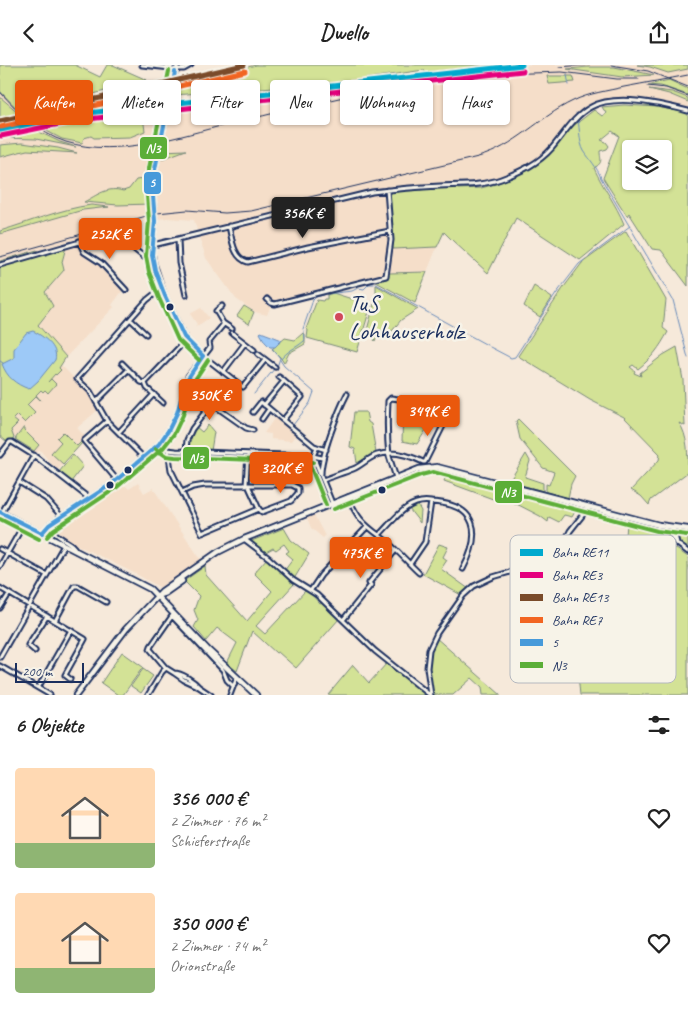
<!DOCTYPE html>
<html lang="de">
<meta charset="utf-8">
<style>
:root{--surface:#fff;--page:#f2f2f2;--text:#222;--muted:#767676;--accent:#ea580c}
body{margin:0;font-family:Caveat,sans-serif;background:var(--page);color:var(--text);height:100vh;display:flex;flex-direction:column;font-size:19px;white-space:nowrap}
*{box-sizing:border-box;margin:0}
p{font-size:16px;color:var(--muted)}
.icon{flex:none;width:28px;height:28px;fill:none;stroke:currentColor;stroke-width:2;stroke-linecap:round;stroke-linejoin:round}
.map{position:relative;height:630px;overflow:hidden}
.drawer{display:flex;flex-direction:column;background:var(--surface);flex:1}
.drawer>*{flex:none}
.banner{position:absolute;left:15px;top:15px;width:659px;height:45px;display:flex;gap:10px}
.buttons{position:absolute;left:622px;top:75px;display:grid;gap:10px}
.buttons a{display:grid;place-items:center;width:50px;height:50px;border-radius:5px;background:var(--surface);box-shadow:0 1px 4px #0004;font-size:25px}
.scale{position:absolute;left:15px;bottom:12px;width:69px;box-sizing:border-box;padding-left:5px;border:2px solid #1b2f5e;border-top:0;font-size:14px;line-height:18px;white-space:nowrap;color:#1b2f5e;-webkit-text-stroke:4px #f7f3e8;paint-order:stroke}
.price{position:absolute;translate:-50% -42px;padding:0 11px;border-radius:5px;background:var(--accent);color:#fff;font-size:16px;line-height:32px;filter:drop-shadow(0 1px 2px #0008)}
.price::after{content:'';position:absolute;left:50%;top:30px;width:15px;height:11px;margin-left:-8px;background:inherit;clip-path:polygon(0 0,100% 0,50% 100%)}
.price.selected{background:#222;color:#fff}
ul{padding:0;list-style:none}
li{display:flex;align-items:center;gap:15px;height:125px;padding:0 15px}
li span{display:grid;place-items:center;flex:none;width:140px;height:100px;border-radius:5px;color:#555}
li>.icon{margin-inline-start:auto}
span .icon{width:60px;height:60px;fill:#fffc;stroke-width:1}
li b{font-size:21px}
h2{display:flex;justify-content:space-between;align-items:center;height:60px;padding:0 15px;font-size:21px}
.tag{padding:0 18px;border-radius:5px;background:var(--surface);box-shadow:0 1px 4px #0004;font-size:18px;line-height:45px}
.tag.selected{background:var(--accent);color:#fff}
header{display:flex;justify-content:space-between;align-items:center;height:65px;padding:0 15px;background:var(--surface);font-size:22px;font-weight:700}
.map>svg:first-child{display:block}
.built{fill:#f5dec9}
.green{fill:#d3e296;stroke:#77887a;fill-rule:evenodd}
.water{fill:#9dc9f7;stroke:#698bba}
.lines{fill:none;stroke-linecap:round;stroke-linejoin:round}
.stream{stroke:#698bba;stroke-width:1}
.minor-casing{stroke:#1b2f5e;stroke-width:7}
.major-casing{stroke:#1b2f5e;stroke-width:8}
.minor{stroke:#f7f3e8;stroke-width:3}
.major{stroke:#f7f3e8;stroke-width:4.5}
.rail{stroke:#1b2f5e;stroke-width:1}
.bus-1-casing{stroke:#f7f3e8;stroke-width:8}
.bus-2-casing{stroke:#f7f3e8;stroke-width:8}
.bus-1{stroke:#479ada;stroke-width:4}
.bus-2{stroke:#5bae37;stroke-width:4}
.rail-1-casing{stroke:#f7f3e8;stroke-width:9}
.rail-2-casing{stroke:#f7f3e8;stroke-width:9}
.rail-3-casing{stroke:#f7f3e8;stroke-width:9}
.rail-4-casing{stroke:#f7f3e8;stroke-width:9}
.rail-1{stroke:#00a9ce;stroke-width:5}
.rail-2{stroke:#e5007d;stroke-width:5}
.rail-3{stroke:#7a4b2a;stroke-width:5}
.rail-4{stroke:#f26522;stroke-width:5}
.bus-dot{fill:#1b2f5e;stroke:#f7f3e8;stroke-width:2}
.poi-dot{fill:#d1495b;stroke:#f7f3e8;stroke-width:2}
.labels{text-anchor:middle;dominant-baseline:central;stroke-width:5;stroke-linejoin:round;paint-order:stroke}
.poi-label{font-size:24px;fill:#1b2f5e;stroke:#f7f3e8;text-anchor:start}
.key{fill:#f7f3e8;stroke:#b5b8bf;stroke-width:1}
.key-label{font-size:14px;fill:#1b2f5e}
.line-badge{stroke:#f7f3e8;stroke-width:2}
.badge-label{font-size:14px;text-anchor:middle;font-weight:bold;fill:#fff}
</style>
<header><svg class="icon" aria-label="back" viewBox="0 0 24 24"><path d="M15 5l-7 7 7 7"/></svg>Dwello<svg class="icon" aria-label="share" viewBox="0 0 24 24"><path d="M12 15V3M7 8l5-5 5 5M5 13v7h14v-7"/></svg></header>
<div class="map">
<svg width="688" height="630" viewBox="0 0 688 630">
<rect width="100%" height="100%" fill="#f6e9da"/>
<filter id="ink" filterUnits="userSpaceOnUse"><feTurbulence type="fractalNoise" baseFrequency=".02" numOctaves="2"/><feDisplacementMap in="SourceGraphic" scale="10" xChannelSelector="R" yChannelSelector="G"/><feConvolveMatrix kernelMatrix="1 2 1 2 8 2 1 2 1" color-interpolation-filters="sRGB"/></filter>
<g filter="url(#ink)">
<!-- built -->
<path class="built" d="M230,0H256L176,19L177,12Z
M491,0H688V44L677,41L634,34L609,35L599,37L581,46L541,91L523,102L501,113L480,117L386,124L390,169L388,182L393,184L437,182L427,207L389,208L385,210L345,219L271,240L267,250L255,247L236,234L206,193L194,155L167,153L157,154L154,118L172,34Z
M171,14L150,113L149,128L152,155L111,164L0,196V52L18,48L0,32V26L21,48Z
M78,179L81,187L85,192L99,200L123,225L112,240L114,242L66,292L38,260L53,241L45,227L64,205L62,197L66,182Z
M201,243L209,253L196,262L197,259L190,249Z
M61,300L87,326L99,344L77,363L87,373L57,406L40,385L36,388L14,373L6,362Z
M276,351L297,368L291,376L271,374V369L264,368Z
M120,416L129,424L138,418L144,428L153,423L201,495L161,523L136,509L57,470L53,464Z
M314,450L325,471L323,473L311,463L307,453Z"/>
<!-- green -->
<path class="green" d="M0,0H75L100,12L107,0H113L147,15L21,48L0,26Z
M256,0H491L425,7L424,5L348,16L174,30L176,19Z
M637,0H688V4L668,8L650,2Z
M588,2H614L654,10L622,12L567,4Z
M547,11H573L575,17L549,19Z
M669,15L688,24V30L661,21L648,20Z
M171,19L167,35L39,49Z
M649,24L672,27L688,33V37L669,29Z
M0,32L19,48L0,52Z
M624,40L658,42L688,48V221L661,185L652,184L629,148L627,151L603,113L619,71L612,66L601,75L606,77L609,81L607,84L600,86C600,95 604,97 594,103C603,123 616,139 624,159L580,195L516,153L488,208L453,176L444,167L437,182L393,184L389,130L393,127L455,122L458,124L481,123L496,119L540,98L554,84L572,62L594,45L602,51L606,48L602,42ZM631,84H664V116H631Z
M155,45V50L143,52L145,66L130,72L94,73L91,71L84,73L82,78L62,74L39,62L73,55Z
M33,64L60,77L76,82L36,74L0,73Z
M22,78L58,83L77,88L27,85L0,92V80Z
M186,85L159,95L161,86Z
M150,113V139L118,140L84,137C97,130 108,121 123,126L129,124L136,115Z
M91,140L109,142L83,145L0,169V166C30,157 60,144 91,140Z
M626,166L666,235L663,263L668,267C659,283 653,292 638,304L633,300L630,302L635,306L634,308L641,311L640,308L663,290L677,282L683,315L685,361L679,358C688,370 688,391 688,407L651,435L649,440L641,431L631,425L659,395L660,389L624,352L590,335L518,291L564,222L582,198Z
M66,182L62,197L64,205L45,227L53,241L38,260L66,292L59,303L61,305L56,310L55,309L48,317L51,314L56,319L48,328L45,325L43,327L41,325L36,330L41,336L36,331L27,340L35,348L25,358L17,350L13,354L18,358L11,365L14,373L7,377L0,371V196L37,185L38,187L9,196Z
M427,207L415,238L376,217L378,214L385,212L389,208Z
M376,220L418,244L401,255L392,266L379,267L375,276L367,265L376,232Z
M534,221L552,233L540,252L524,241Z
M333,228L371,240L357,287L307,273L308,265L306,264L317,235L323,236L324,234H327V230Z
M244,241L254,247L249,259L237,251Z
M303,268L305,269V279L289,288L284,298L280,292L272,284L285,273L295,275Z
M427,344L437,348L417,379L402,376L403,346L423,353Z
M354,347H366L368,357L371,359L376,388L357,398L355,384L350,382Z
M518,354L575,411L571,419L568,433L546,427V419L549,420L554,407L543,403L520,374L516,356Z
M208,360L214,367L211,386L189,385C185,377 192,368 196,362L202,367Z
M24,362V365L39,380L34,386L15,374Z
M63,367L77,381L82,376L83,377L63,399L51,388L61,377L57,373Z
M526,389L530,396L525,412L543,418V426L509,417Z
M73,390L83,401L71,417L59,407Z
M447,408L577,443L572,452L564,450L559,457L549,452L548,457L540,451L503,432L501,437L444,416Z
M417,439L421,446L420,458L409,444Z
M627,458L664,469L672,481L688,492V630H580L578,610L568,580L567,529L529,503C544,498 564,488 569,471L581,479L613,476L626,471Z
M284,463L291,475L309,489L294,514L284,506L293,494L286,488L289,486L284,479L276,485L273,483L264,488L249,477Z
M678,470H688V485L676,474Z
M439,479L448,482L443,492L447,495L441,504L469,524L463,531L423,509Z
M267,493L295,518L256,561L265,569L306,525L313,529V531L320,539L322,538L339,554L296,603L278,587L276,588L252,566L237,606L227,598L237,578L217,563L206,576L194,562L198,555L194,545L199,531L184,516L205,501L206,510L247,556L272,526L254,508Z
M435,572L501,630H483L482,622L472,613L453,630H431L427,594Z
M122,587L143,602L123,630H118L101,618Z
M387,598L427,630H328L353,600L369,618Z
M143,604L153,611L141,628L131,621Z"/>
<!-- water -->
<path class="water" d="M33,266C43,271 59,282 55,295L38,316L29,324C15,319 7,312 2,299L14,293V284L26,268Z
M261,267L282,275L275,282H270L265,277L260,268Z"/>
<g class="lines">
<!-- stream -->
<path class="stream" d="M567,10L569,20
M576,48L577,51
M578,55C580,65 579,77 584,86C590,95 597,102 601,113L673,235L688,293
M376,219L487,280
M327,229L352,226L358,223L364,224L369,219H374
M303,264L313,235L316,232L324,230
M490,282L511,293L515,292L556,229L579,199L630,161
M272,283L280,293L277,302
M281,294C289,284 297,283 305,275L304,266
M280,295L284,301L314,327L310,338L293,360
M0,296L3,298
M254,329L275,303"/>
<defs>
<path id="minor" d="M142,0L171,3
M170.5 4a3.5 3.5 0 1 1 7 0a3.5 3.5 0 1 1-7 0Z
M178,4H184L191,0
M175,7L152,119L155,156L152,187L154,198L165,231L186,275L203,291L243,322L265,295
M229,161C232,174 233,193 248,197L308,182L390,166
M178,174L179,198L186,230
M79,176L84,187L101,198L126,225
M153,180L372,127C395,124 417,122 440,121C460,120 481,121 501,114C520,107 538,99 552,83C564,69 574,51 591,42C616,28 662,39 688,46
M0,200L111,168L116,169L145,193L153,194
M267,234L271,238L275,239L386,211L391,175L387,125
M130,254L146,269
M223,258L232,264
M232,268L254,285
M258,289L275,302
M122,298L141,317L145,318L147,323L163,338
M223,307L245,278
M279,312L284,316
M145,318L186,275
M96,337L128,305
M212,339L246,363L253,365
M264,340L284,316L302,332L283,355
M253,347L261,337L314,381L326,385
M262,354L269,344
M107,356L84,376L117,415
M119,367L154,329
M159,379L168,385L176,386L313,391L322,393
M317,382L313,391L332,438
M168,385L171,405L202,468L259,444
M186,386L187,375L192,364L222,325
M0,390L10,377H12L36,392L90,434
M143,392L107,356L90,326L77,314L147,235L162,223
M321,409C321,391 338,346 347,329
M323,415C333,411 343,408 353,404C361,401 368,393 377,390C392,385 409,390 423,397H425L447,353C432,341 410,335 391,333L388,336C387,355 387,373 389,391L396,413
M19,417L46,434L61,451
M246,420L248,389
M286,420L288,390
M182,427L193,422L205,420H292L298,423V428L291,436L262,447L259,444L248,420
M348,432C357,452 362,458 380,471C393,480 407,497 419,508
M431,437C478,439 482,468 463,504
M0,451L34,390
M49,460C57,476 72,475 76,486
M673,462C667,474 679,480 688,487
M673,463L677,478
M42,468L49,460L113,418L159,379L168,366L177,348L188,311L210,283L209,277L223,260V258L216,246L222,241
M379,470C394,455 408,433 431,437L425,477L410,499
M244,474L269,493L293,515L317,530L375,586L430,630
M0,484L47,510
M0,501L24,459
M0,523L85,574L65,610L70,614
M311,525L321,510L367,462
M0,543L9,529
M343,555L371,520L369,518L395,486
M55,556L74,521H78L106,537
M35,586L28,580L47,551
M0,592L64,480
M0,601L50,630
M174,608L166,603L150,584L151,581L172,551L223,605L227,615L233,621
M174,608C182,608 194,616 199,622L184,615Z
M199,622L211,630
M38,623L71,565
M148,630L162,607L166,603
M230,630L237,612
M431,630L427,603L429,585L437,568L463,531L474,521L493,512L534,500L550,493L563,480L570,466L589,442"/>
<path id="major" d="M0,447L150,524L209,586L256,630
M159,530L165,528L182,516
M76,630L126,564L162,526L218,487L244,474L419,404L437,402L659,460L688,464"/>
</defs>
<!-- minor casing -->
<use href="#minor" class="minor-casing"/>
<!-- major casing -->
<use href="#major" class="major-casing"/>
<!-- minor -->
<use href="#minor" class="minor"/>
<!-- major -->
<use href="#major" class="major"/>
<!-- rail -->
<path class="rail" d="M611,0L648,6L688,22
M559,2L585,0
M647,21L666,23L688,31
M0,27C20,48 38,68 66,77C118,93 178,71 229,59C275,48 320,37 366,27
M0,69L78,52L470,10L562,7L617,14H639
M0,192L157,148L187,145L225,148L251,146L478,92C515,82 539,52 573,36C589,28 607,26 624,22C646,18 667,14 688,10"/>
<defs>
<path id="bus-1" d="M175,7L152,119L155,156L152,190L155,205L165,231L184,272L203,291
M0,447L42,468
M42,468L49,460L113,418L159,379L168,366L177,348L186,316L203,291"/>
<path id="bus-2" d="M169,6L146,118L149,156L146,191L149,207L159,233L178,275L199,295
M156,384L166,391L175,392L313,397
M307,393L326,440
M334,444L421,410L433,407L657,466L687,470
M0,454L39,474
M47,472L53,465L116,423L163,383L174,369L183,350L192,319L208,295"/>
</defs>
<!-- bus-1 casing -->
<use href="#bus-1" class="bus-1-casing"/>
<!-- bus-2 casing -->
<use href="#bus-2" class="bus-2-casing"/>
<!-- bus-1 -->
<use href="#bus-1" class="bus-1"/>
<!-- bus-2 -->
<use href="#bus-2" class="bus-2"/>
<defs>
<path id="rail-1" d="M0,65L78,49L522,0"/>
<path id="rail-2" d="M1,71L79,55L523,6"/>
<path id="rail-3" d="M0,56L244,0"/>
<path id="rail-4" d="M1,62L245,6"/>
</defs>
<!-- rail-1 casing -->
<use href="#rail-1" class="rail-1-casing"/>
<!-- rail-2 casing -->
<use href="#rail-2" class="rail-2-casing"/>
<!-- rail-3 casing -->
<use href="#rail-3" class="rail-3-casing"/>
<!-- rail-4 casing -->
<use href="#rail-4" class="rail-4-casing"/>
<!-- rail-1 -->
<use href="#rail-1" class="rail-1"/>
<!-- rail-2 -->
<use href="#rail-2" class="rail-2"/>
<!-- rail-3 -->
<use href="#rail-3" class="rail-3"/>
<!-- rail-4 -->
<use href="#rail-4" class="rail-4"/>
</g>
</g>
<!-- markers -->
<g class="bus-dot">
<circle cx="170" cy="242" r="4.5"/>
<circle cx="128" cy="405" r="4.5"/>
<circle cx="110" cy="420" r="4.5"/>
<circle cx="382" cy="425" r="4.5"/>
</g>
<circle class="poi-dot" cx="339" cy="252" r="5"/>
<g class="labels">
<!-- poi labels -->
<g class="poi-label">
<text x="349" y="238">TuS<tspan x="349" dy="28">Lohhauserholz</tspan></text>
</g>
</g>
<!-- legend -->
<rect x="510" y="470" width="166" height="148" rx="8" class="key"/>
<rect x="520" y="484" width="23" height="7" fill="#00a9ce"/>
<rect x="520" y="507" width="23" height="6" fill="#e5007d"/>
<rect x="520" y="529" width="23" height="7" fill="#7a4b2a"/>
<rect x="520" y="552" width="23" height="6" fill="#f26522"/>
<rect x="520" y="574" width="23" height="7" fill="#479ada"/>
<rect x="520" y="597" width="23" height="6" fill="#5bae37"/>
<g class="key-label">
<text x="552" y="492">Bahn RE11</text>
<text x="552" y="515">Bahn RE3</text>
<text x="552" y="537">Bahn RE13</text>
<text x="552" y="560">Bahn RE7</text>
<text x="552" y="582">5</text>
<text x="552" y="605">N3</text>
</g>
<g class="line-badge">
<rect x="139" y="71" width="29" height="24" rx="5" fill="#5bae37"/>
<rect x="143" y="106" width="19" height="24" rx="5" fill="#479ada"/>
<rect x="182" y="381" width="28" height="24" rx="5" fill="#5bae37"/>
<rect x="494" y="415" width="29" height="24" rx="5" fill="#5bae37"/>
</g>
<g class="badge-label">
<text x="153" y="88">N3</text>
<text x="152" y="122">5</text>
<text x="196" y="398">N3</text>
<text x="508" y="432">N3</text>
</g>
</svg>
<div class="buttons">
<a><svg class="icon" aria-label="layers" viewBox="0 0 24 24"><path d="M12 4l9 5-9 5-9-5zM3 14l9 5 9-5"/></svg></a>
</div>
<div class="scale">200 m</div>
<b class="price selected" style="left:303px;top:174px">356K €</b>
<b class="price" style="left:110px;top:195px">252K €</b>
<b class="price" style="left:210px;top:356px">350K €</b>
<b class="price" style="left:428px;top:372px">349K €</b>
<b class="price" style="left:281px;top:429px">320K €</b>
<b class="price" style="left:361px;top:514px">475K €</b>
<div class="banner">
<a class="tag selected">Kaufen</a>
<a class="tag">Mieten</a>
<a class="tag">Filter</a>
<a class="tag">Neu</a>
<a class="tag">Wohnung</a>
<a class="tag">Haus</a>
</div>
</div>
<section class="drawer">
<h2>6 Objekte<svg class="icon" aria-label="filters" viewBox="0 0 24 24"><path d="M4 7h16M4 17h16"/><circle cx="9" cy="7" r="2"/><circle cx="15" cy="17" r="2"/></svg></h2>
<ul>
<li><span style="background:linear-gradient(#ffd9b3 75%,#8fb573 0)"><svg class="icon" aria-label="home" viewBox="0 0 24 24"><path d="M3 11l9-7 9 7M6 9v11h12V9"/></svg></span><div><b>356 000 €</b><p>2 Zimmer · 76 m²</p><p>Schieferstraße</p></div><svg class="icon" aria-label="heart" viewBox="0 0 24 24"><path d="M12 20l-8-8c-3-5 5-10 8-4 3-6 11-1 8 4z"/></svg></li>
<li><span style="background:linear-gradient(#ffd9b3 75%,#8fb573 0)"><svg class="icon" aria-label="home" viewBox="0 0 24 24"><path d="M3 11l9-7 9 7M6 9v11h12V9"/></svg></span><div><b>350 000 €</b><p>2 Zimmer · 74 m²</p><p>Orionstraße</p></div><svg class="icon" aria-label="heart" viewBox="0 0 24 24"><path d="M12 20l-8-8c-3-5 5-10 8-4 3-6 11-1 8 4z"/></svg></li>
</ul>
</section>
